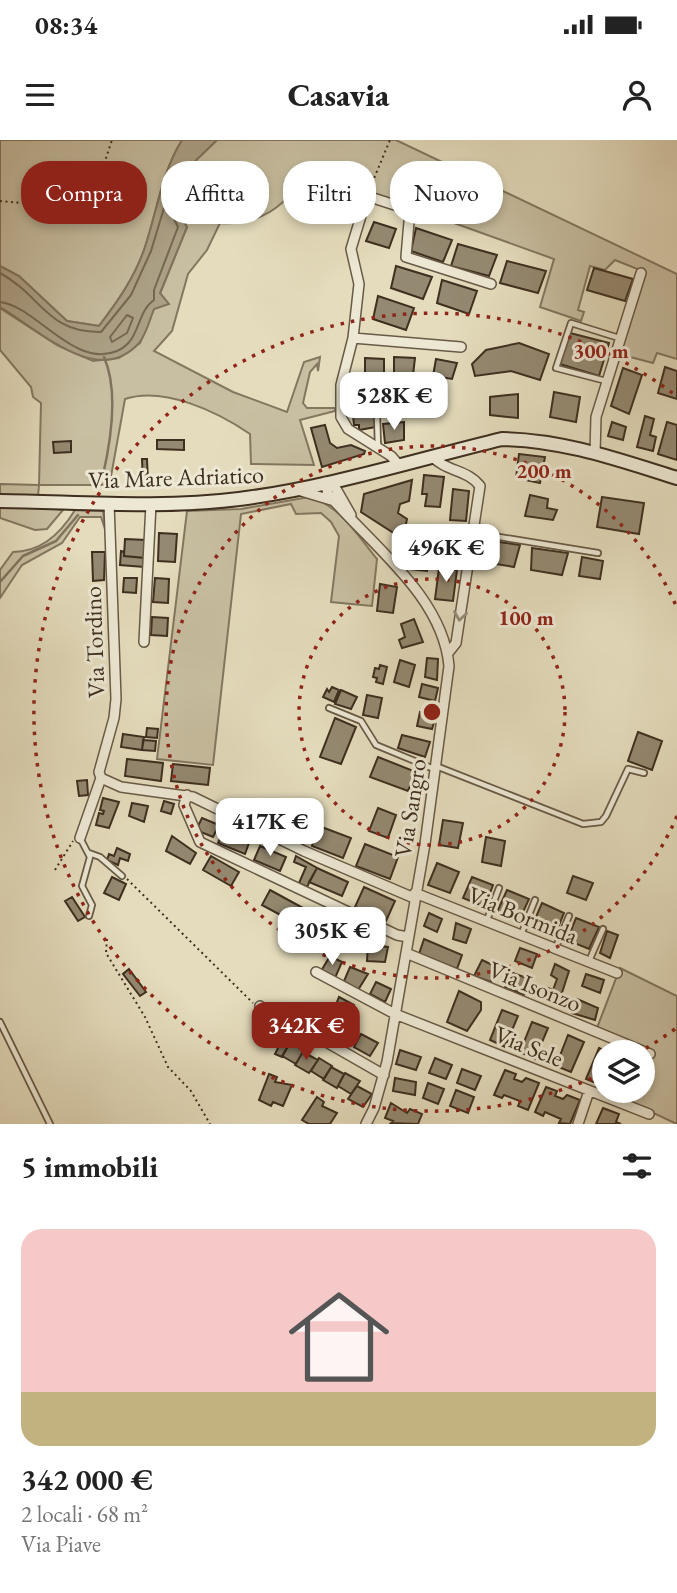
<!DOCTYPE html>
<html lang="it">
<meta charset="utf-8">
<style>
:root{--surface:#fff;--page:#f6f6f6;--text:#222;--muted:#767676;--line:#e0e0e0;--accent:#8f2418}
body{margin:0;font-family:"EB Garamond",serif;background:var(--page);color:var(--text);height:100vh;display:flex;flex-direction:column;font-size:26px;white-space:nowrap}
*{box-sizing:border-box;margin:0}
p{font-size:23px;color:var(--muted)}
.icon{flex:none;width:38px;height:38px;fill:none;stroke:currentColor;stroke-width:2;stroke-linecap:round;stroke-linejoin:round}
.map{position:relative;height:984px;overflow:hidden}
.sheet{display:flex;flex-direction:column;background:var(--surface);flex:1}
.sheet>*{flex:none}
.banner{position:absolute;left:21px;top:21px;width:635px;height:63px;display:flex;gap:14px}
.tools{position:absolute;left:592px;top:900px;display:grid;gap:14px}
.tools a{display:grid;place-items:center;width:63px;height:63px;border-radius:50%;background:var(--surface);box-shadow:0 4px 10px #0003;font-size:35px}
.price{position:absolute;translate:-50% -60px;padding:0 16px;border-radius:14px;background:#fff;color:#222;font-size:23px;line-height:46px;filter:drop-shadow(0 2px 4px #0008)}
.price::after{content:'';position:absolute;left:50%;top:42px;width:21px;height:16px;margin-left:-10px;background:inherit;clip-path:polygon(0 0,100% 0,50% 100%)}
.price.on{background:var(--accent);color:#fff}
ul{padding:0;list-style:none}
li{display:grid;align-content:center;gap:14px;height:371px;padding:0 21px}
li+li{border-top:2px solid var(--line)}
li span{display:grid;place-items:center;height:217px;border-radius:21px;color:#555}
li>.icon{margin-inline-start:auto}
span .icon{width:126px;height:126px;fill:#fffc;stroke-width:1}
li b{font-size:30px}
h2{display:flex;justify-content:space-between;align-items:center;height:84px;padding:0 21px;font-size:30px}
.tag{padding:0 24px;border-radius:28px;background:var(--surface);box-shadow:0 4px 10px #0003;font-size:24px;line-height:63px}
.tag.on{background:var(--accent);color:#fff}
.status{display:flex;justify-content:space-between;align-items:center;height:49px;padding:0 35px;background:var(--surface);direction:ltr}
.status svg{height:19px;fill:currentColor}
header{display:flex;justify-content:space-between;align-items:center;height:91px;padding:0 21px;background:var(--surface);font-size:32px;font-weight:800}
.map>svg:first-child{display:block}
.green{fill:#c8bfa2;stroke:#837760;stroke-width:2}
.water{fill:#aca187;stroke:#80735d;stroke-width:2}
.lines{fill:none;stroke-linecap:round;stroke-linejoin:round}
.shore{stroke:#756853;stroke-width:2}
.stream{stroke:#80735d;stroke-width:2.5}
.building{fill:#948971;stroke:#3e2f1f;stroke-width:2}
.service-casing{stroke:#685a46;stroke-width:8}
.minor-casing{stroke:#685a46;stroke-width:12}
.secondary-casing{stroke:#3e2f1f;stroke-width:16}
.path{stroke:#3e2f1f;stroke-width:2;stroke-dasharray:2 3.5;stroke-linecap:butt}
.service{stroke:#ede8d4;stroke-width:4.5}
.minor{stroke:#ede8d4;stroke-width:9}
.secondary{stroke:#ede8d4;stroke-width:12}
.oneway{stroke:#968c7a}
.ring{fill:none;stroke:#8f2418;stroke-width:3.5;stroke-dasharray:3.5 7}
.labels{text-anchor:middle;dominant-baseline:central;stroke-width:6;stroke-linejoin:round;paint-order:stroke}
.street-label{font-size:24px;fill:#3e2f1f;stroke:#ede8d4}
.centre{fill:#8f2418;stroke:#ede8d4;stroke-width:3.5}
.ring-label{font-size:21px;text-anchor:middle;font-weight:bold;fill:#8f2418;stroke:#ede8d4;stroke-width:6;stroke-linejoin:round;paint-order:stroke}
</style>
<div class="status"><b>08:34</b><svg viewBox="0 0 49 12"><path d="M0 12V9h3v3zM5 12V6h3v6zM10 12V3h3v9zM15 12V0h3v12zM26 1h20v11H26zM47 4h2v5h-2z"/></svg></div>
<header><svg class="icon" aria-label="menu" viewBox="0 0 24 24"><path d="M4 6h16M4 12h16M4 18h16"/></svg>Casavia<svg class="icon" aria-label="person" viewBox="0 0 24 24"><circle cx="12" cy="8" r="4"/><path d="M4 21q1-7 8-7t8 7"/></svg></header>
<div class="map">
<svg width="677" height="984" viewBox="0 0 677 984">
<rect width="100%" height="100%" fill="#e4dcbd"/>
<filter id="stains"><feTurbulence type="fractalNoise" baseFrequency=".00286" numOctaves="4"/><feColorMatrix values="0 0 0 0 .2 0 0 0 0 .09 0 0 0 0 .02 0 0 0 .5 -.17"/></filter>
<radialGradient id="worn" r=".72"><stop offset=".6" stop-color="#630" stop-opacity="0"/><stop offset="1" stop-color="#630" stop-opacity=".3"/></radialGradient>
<!-- green -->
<path class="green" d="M0,0H182C162,32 157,71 145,107C135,137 118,161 99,186L67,181L19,136L0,126Z
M217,0H396L677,134V219L657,213L653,223L619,214L645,132L615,120L605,130L590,126L578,170L584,172L581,181L540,167L554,119L376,55H340L332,27L321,22C288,56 272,86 220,83L207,110L188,134L172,191L154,211L233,252L287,272L304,222L320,217L318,231L317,224L310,232L303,263L307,268H335V271L300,280L314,325L251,324L250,294C218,272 164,246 125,259L110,342L101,345H39L37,367L63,370L47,389L35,390L0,378V344L39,345L41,263L33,257L31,247L0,210V168L57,205L93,221L119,218L140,203L187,87L176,69L191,25Z
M309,357C340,365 358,396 377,419L372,466L331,462L339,396L331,382L321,373L296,374L291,364L241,374L213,625L157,619L187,371L241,369Z
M75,370L103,371L106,392L101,377H80L62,403L22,425L0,458V430L13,412C41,412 61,393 75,370Z
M620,828L677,856V984L632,963L637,950H642V936L651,910L597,888Z"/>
<!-- water -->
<path class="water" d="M182,0H217L191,25L176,69L187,87L160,153L169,164L154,169C150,179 146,195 139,203C98,249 38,189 0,167V126L19,136L67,181L99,186C118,161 135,137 145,107C157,71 162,32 182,0Z"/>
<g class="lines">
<!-- shore -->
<path class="shore" d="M0,133C42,156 47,193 101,192L131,155L151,111L164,68L169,69L178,87L154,150V160C136,172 141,201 117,211C74,229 36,166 0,162
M127,175L133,178L127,193L112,202L110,197Z"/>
<!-- stream -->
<path class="stream" d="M103,335C111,300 119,251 104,217
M0,442L23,416L56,401L78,375"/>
</g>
<!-- building -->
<path class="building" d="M374,82L396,89L389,108L366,101Z
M416,88L452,100L443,122L411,111Z
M458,104L497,115L489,136L451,126Z
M507,121L546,131L538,153L500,143Z
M396,126L432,137L423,159L391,148Z
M594,128L633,139L625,161L587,150Z
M442,140L477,151L469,174L437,163Z
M378,156L414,168L406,190L373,179Z
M570,193L609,203L599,236L560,224Z
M519,203L549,214L540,240L511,231L475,236L472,224L486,210Z
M394,217L415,218L413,235L394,234Z
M365,218L384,219V235H365Z
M436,219L457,223L452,239L433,236Z
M665,227L677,231V259L658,253Z
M623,228L642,235L629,274L611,266Z
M386,249V265L366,267L365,250Z
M421,250L420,266L397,268V251Z
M554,252L580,257L576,282L550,277Z
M518,254V278L490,275V257Z
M373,272L376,287L359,290V285H354L353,275Z
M645,276L654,279L650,295L656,297L653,311L637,307Z
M404,282V300L385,303L383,284Z
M612,282L626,287L623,300L608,296Z
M667,282L677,285V320L658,314Z
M325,285L330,303L337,308L351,305L365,311L364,314L322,327L311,288Z
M157,300H184V310L157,309Z
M71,301V312L54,313L53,302Z
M519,314L545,317L540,343L516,338Z
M142,319H147L148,342H143Z
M424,335L444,337L440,367L425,366L427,354H422Z
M412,340L409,361L400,364L398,373L407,379L403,399L361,372L364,354Z
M453,349L469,351L466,381L450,380Z
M530,355L548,359L547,368L557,370L553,380L525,376Z
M602,357L644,363L639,394L597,387Z
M159,393L177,394L175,422L158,421Z
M446,393L464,396L459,422L442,418Z
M414,398L431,400L427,431L410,429Z
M125,399L146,400L145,418L124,416Z
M484,400L520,405L514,427L483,422Z
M532,408L568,413L562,435L531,430Z
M121,411L124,412V416L145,418L144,427L120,425Z
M92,412H105L104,440L93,441Z
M582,417L603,421L600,439L579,436Z
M439,428L457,430L453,461L435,459Z
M124,438H137L136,453L123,452Z
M155,438L169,439L168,463L153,462Z
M380,444L397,447L393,473L377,471Z
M152,477L168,478L167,496L151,495Z
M414,479L423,502L402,508L399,500L405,497L401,484Z
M427,518L438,519L437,540L425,537Z
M400,520L415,525L409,547L394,542Z
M380,525L387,527L383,544L376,542L377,538L373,537L375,528L379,529Z
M422,544L438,548L435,561L419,557Z
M332,547L339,550L334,562L323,557L327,549L329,552Z
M341,550L357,557L351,569L335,564Z
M367,555L382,558L378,578L363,575Z
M420,572L436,576L432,589L417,586Z
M335,578L356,587L341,624L320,617Z
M147,588L158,589L157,598L146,597Z
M638,592L662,601L652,630L628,621Z
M123,594L144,597L142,610L121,607Z
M402,595L430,602L425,617L398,608Z
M143,600L156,601L155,611L142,610Z
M378,617L416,632L408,651L370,637Z
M127,619L163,623L161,641L125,636Z
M173,624L210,628L208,645L171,641Z
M87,640L88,655L79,656L77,641Z
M103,658L119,662L109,688L96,685L99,673L103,674L104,671L100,670Z
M164,661L174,664L171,674L161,671Z
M132,663L148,666L144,682L129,676Z
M260,663L282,675L278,688L255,677Z
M378,668L396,675L388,698L369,691Z
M202,678L219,685L213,697L196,690Z
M443,680L463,683L458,708L439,705Z
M319,686L351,698L343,718L312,706Z
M224,689L250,700L245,714L218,703Z
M172,696L196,713L190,724L166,711Z
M486,697L505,701L501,726L482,722Z
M365,704L398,717L390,739L356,726Z
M260,706L286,717L280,731L254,720Z
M117,708L130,714L128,721L120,718L118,725L107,720L109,714L114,716Z
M211,716L239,732L231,746L203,730Z
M296,716L317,728L307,747L299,743L306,727L294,722Z
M437,723L459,732L450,753L428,745Z
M317,728L348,742L342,756L309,742Z
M573,736L593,743L586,760L567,753Z
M112,737L126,744L119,760L104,753Z
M472,737L493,745L485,767L463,758Z
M364,747L395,761L386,781L355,767Z
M270,750L303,768L295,783L262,765Z
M507,750L529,759L519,781L497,772Z
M72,757L85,777L78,781L65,761Z
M542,763L564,773L555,795L532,786Z
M327,773L342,781L334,800L318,792Z
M429,773L442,779L437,792L424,786Z
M576,778L599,787L589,809L567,800Z
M456,783L471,789L466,803L453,799Z
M607,791L618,795L610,818L600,813Z
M424,799L462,815L457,829L419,814Z
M368,805L388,807L385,822L367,821Z
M520,808L537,814L532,828L515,821Z
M330,816L342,822L335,838L321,831Z
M482,820L497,827L491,842L474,836Z
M555,824L569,831L558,865L543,858L546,847L553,850L557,839L551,835Z
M350,827L368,834L358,850L344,841Z
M129,829L146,852L140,856L123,834Z
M510,832L530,839L524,855L505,847Z
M586,834L604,840L600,853L582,846Z
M376,842L391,849L385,862L370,854Z
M459,851L481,862V870L467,891L447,882Z
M339,857L354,865L340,899L325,893Z
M577,859L598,868L595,880L572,873Z
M502,870L518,876L505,907L490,900Z
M532,882L548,888L535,919L520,912Z
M361,894L378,903L370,916L354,907Z
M568,895L584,902L571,932L556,926Z
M282,900L290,903L282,917L275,914Z
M290,903L304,910L296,924L282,916Z
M599,908L607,912H604L601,945L586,939Z
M400,910L421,917L416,930L396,924Z
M303,912L318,920L309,933L295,925Z
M319,918L332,926L324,939L311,931Z
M435,918L452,925L446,939L429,933Z
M331,927L344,934L337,948L323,940Z
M462,929L481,936L475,950L457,943Z
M505,930L516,934L514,939L522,942L526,938L539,943L528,970L518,966L520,961L504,955L502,958L494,955Z
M345,933L360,941L351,954L338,946Z
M269,934L277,937L275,942L292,945L283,966L273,962L271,966L259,960Z
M395,938L416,942L415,955L393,951Z
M428,943L444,949L438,964L423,958Z
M357,946L372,954L363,967L348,959Z
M546,947L557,951L555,956L563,959L567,955L580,960L570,984L559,983L561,979L545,972L543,976L535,972Z
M456,950L474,957L468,973L450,966Z
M317,957L324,962L322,966L337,973L330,984H309L302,980Z
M391,963L407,973L410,969L422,974L418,984L391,983L393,981L385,978Z
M603,968L619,974L616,982L621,984H596Z"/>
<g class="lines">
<defs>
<path id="service" d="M606,241L556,228L571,183L619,198
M378,307L377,274L391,267L392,247
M475,393L598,413
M329,568L361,581L376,605L434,629
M436,626L583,684L601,682L606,676L628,629L644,633
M80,698L90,717L82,746L92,765L89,776
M89,713L100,717L122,736
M487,780L499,748
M521,795L535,760
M556,807L569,776
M589,821L603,789
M0,882L50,984"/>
<path id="minor" d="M353,198L461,207
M595,313L596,277L641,133
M432,316C446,332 467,329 480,346L456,503L448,513
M398,324L391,316L348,289L341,277V245L353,198L359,144L351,109L367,56L410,70L406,117L491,144
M325,342L328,354C370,404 443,456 449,526L425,704L387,922L374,968L366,984
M326,343L335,347L351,375
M301,351L331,360
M144,502L151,364
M101,638L121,647L193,657L304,711L414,758
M187,655L184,665L200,702L397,795L408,797
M80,698L101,638L99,632L114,578L116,559L109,363
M415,753L617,833
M406,813L650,914
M316,832L395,874L649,974
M260,866L262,870L288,880L384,935
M578,984L589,951"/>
<path id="secondary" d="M0,361C79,362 160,369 239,359C327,348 415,320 502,299C564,300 619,320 677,338"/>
</defs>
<!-- service casing -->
<use href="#service" class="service-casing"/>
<!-- minor casing -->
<use href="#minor" class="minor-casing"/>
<!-- secondary casing -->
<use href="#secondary" class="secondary-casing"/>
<!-- path -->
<path class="path" d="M370,48L390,0
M0,61L73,68L92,60L112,0
M55,730L73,701
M127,739L253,863
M107,799L106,813L145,877L168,927L191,951L210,984"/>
<!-- service -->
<use href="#service" class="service"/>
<!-- minor -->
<use href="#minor" class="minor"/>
<!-- secondary -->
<use href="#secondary" class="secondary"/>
</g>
<!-- one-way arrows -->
<defs><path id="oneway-chevron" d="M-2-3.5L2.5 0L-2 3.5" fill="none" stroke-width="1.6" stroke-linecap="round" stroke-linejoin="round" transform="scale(1.75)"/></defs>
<use class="oneway" href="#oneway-chevron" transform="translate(460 476) rotate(99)"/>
<!-- distance rings -->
<g class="ring">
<circle cx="432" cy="572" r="133"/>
<path d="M677 676A266 266 0 1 1 677 468"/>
<path d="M675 889A399 399 0 0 1 643 910M601 934A399 399 0 1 1 675 255"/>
</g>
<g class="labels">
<!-- street labels -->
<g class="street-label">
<text transform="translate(176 337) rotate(-2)">Via Mare Adriatico</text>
<text transform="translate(94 502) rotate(-92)">Via Tordino</text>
<text transform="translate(410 668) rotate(-81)">Via Sangro</text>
<text transform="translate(523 775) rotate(22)">Via Bormida</text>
<text transform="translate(535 846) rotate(22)">Via Isonzo</text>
<text transform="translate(529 906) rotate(22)">Via Sele</text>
</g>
</g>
<circle cx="432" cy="572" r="10" class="centre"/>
<g class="ring-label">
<text x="601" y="218">300 m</text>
<text x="544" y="338">200 m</text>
<text x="526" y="485">100 m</text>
</g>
<rect width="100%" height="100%" filter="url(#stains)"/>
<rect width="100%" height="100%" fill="url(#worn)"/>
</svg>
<div class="tools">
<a><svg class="icon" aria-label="layers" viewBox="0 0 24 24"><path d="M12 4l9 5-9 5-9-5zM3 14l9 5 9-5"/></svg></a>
</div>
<b class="price" style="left:394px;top:292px">528K €</b>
<b class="price" style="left:446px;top:444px">496K €</b>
<b class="price" style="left:270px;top:718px">417K €</b>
<b class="price" style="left:332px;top:827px">305K €</b>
<b class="price on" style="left:306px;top:922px">342K €</b>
<div class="banner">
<a class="tag on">Compra</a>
<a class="tag">Affitta</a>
<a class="tag">Filtri</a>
<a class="tag">Nuovo</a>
</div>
</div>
<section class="sheet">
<h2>5 immobili<svg class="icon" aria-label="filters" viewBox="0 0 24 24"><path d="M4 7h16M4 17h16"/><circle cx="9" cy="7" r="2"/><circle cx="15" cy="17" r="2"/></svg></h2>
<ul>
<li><span style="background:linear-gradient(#f6c9c9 75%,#c2b280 0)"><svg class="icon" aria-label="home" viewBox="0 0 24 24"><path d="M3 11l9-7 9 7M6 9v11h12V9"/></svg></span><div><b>342 000 €</b><p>2 locali · 68 m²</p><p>Via Piave</p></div></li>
</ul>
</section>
